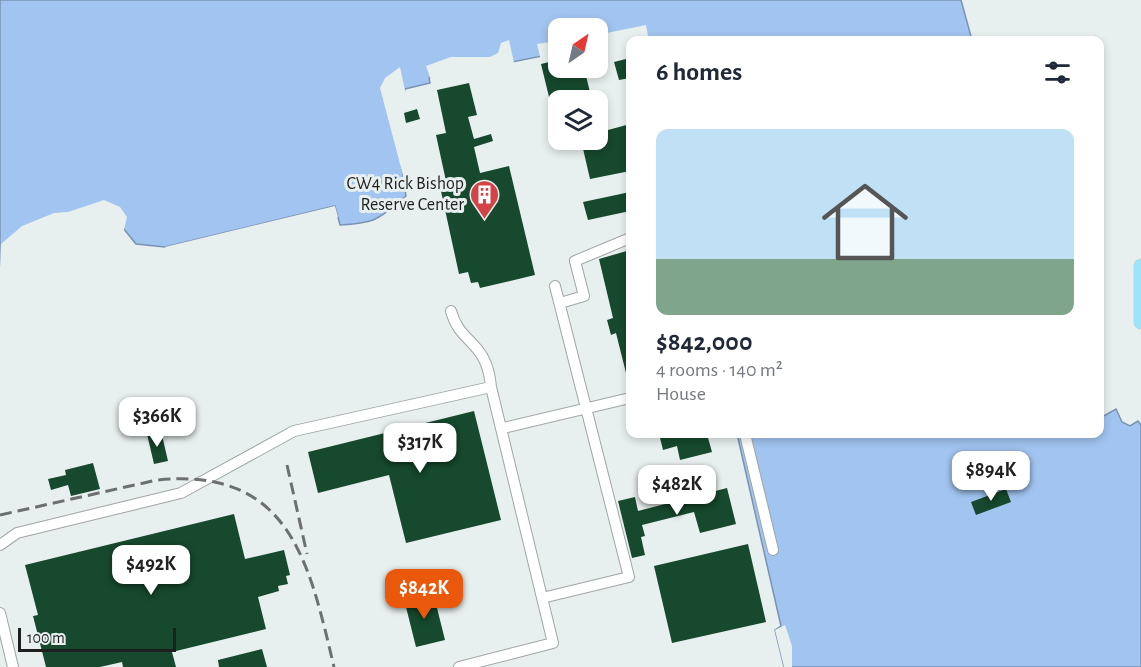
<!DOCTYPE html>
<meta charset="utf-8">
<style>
:root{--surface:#fff;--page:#f6f6f7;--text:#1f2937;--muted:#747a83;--accent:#ea580c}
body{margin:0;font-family:"Alegreya Sans",sans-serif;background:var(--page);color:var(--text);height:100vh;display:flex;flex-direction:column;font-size:22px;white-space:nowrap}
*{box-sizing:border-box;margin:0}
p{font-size:20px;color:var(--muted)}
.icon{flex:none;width:33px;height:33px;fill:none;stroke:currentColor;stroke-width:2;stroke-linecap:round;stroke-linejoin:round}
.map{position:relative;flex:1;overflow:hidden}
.side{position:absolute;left:626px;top:36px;width:478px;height:402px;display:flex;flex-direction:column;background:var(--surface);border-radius:12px;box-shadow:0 3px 9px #0003}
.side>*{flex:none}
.needle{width:39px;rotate:34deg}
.buttons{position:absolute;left:548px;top:18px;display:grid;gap:12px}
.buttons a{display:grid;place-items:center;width:60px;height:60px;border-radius:12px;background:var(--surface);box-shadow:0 3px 9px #0003;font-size:30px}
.scale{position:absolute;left:18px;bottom:15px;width:158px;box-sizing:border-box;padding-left:6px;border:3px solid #1e2020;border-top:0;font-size:16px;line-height:21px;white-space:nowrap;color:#1e2020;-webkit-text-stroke:4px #e8f0ef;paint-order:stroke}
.price{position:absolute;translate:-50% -51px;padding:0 14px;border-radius:12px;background:#fff;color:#222;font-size:20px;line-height:39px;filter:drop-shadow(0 2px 3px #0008)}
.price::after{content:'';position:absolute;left:50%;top:36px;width:18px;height:14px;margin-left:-9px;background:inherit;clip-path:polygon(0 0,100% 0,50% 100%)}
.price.selected{background:var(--accent);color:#fff}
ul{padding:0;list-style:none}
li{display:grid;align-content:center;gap:12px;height:318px;padding:0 30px}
li span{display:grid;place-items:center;height:186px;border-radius:12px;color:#555}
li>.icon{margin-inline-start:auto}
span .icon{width:108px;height:108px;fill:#fffc;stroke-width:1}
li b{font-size:26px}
h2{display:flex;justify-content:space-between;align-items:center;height:72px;padding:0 30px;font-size:26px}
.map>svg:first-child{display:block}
.water{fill:#a1c4f0;stroke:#7a93b2;stroke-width:1.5}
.pier{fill:#e8f0ef}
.building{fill:#16492d}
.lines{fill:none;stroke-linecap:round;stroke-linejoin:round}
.minor-casing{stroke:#9fa6a5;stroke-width:12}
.major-casing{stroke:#c9c9c9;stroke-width:15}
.minor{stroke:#fff;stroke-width:10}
.major{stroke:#9de3f9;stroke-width:14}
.rail{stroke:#6c7070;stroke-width:3;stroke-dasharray:12 6;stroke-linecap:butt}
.labels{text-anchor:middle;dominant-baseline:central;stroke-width:6;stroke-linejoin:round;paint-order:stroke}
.poi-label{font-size:18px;fill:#1e2020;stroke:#e8f0ef;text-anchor:end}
</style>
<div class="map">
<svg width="1141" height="667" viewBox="0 0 1141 667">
<rect width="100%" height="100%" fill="#e8f0ef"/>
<!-- water -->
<path class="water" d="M0,0H961L972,40H647L645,34L597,42V28H558V53L429,78L430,83L405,89L402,99H392L406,196C378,219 378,223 340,225L335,206L165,247L136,244L110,212L6,250L0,266Z
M1116,409L1122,422L1130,426L1138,421L1141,425V667H784L775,630L781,626L737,434H1100V418Z"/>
<!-- pier -->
<path class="pier" d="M646,25L648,36L597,45V35Z
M509,40L514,63L431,80L426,66L451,57H490L498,53L501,43Z
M558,41V56L541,61L537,44Z
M400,67L406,95L404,101L395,102L396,115L407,144L409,198L380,88L385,78Z
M104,200L120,207L127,217L123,234L109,215L8,252L0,269L1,244L22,226L54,213L68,212Z
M335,206L338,217L335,218L333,210L166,250L165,247Z
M785,625L792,646V667H784L775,630Z"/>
<!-- building -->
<path class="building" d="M630,58V78L619,80L614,62Z
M558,60V68H584L592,100H574L573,96L550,101L541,64Z
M469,83L477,115L468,117L474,139L491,134L493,141L474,147L480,173L509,166L535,275L480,288L478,282L471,283L468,272L459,274L439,182L446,181L436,135L446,133L437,90Z
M417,109L420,119L406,123L404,113Z
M630,124V171L590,179L581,140H597V133Z
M630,192V211L588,220L583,202Z
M630,250V377H627L616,333L611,335L607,320L613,318L599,259Z
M474,411L501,520L406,543L389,475L318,493L308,452Z
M161,431L168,461L154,464L147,434Z
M659,434H707L712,452L680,460L677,446L663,450Z
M93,463L100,489L71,496L68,485L51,490L48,479L66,475L65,470Z
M727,488L736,524L700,533L694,512L642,525L645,536L641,537L645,555L632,558L618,501L635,497L638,511Z
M1006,489L1011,502L976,515L971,502Z
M234,514L245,559L284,550L290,575L286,576L288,584L278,586L279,591L258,597L266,629L172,652L176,667H123L122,662L100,667H46L33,616L38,615L25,565Z
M748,544L766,622L672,643L654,566Z
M433,592L445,640L416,647L404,599Z
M262,649L267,667H219L218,660Z"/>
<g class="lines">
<defs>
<path id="minor" d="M560,303L584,296L575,261L630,238
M451,311C460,345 487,340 491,387L553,643L459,667
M503,428L630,398
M745,434L773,550
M0,545L17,533L181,493L294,431L491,387
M542,598L629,577L555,286
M0,613L13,667"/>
<path id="major" d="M1141,266V322"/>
</defs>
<!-- minor casing -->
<use href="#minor" class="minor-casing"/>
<!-- major casing -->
<use href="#major" class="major-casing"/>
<!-- minor -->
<use href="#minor" class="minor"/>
<!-- major -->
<use href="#major" class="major"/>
<!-- rail -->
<path class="rail" d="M287,465L307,554
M0,515L157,480C290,467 309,562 334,667"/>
</g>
<!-- icons -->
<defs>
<symbol id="building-pin" viewBox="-11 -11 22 30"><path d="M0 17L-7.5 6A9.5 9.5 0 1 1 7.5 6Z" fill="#d34347" stroke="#e8f0ef"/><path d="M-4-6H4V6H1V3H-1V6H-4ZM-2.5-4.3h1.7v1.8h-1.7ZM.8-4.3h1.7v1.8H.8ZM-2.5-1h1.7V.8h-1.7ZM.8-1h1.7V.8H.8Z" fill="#fff"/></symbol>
</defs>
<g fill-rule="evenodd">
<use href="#building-pin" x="468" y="178" width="33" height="45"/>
</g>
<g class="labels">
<!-- poi labels -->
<g class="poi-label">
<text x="464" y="184">CW4 Rick Bishop<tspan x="464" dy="21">Reserve Center</tspan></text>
</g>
</g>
</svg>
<div class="buttons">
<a><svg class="needle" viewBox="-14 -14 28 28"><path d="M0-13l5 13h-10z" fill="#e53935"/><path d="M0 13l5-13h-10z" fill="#747a83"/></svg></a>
<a><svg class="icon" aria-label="layers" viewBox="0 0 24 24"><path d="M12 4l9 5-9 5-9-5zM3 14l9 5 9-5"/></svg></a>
</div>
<div class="scale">100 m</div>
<b class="price" style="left:157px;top:448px">$366K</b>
<b class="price" style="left:420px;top:474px">$317K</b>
<b class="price" style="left:991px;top:502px">$894K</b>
<b class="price" style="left:677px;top:516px">$482K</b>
<b class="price" style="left:151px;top:596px">$492K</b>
<b class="price selected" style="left:424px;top:620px">$842K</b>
<section class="side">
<h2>6 homes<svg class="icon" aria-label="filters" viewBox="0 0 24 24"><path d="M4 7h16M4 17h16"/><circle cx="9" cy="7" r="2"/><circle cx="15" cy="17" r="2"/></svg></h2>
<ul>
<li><span style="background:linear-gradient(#bfe0f5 70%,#7fa58c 0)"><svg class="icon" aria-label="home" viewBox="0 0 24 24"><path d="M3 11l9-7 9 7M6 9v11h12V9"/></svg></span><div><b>$842,000</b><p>4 rooms · 140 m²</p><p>House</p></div></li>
</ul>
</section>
</div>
